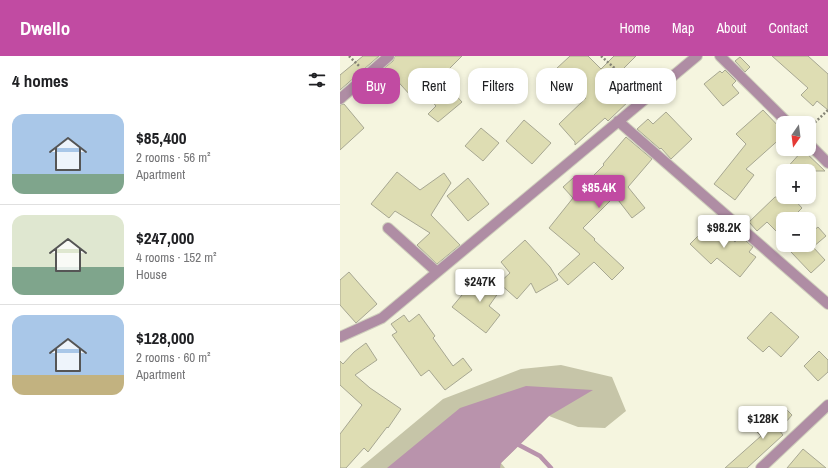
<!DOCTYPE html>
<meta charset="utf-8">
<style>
:root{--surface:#fff;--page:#f2f2f2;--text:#202124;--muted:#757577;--line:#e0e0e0;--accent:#c14ba2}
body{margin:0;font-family:"Archivo Narrow",sans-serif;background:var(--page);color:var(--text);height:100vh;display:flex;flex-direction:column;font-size:15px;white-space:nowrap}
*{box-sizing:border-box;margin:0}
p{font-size:13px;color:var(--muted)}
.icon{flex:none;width:22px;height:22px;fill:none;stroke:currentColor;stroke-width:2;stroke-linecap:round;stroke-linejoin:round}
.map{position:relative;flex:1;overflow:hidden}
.panel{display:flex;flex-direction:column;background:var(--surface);width:340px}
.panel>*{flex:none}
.banner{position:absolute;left:12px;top:12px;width:380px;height:36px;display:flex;gap:8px}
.needle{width:26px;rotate:194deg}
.tools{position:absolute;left:436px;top:60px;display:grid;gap:8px}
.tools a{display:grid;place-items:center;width:40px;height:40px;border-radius:8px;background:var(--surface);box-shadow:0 2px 6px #0003;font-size:20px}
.price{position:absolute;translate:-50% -34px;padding:0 9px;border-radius:4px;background:#fff;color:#222;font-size:13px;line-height:26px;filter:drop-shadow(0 1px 2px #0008)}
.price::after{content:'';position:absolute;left:50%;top:24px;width:12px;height:9px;margin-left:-6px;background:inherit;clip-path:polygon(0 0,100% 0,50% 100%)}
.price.on{background:var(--accent);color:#fff}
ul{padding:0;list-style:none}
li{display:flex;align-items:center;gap:12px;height:100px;padding:0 12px}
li+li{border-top:1px solid var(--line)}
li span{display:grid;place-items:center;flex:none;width:112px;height:80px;border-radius:12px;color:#555}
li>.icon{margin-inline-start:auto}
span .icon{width:48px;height:48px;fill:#fffc;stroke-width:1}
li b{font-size:17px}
h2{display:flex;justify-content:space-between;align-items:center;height:48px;padding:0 12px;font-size:17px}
.pill{padding:0 14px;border-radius:12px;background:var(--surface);box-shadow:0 2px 6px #0003;font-size:14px;line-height:36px}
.pill.on{background:var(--accent);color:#fff}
header{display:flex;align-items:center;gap:24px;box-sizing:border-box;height:56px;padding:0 20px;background:var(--accent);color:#fff}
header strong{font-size:19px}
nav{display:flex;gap:22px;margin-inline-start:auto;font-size:14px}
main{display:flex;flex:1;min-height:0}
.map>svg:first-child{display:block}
.green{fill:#c6c5a8}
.water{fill:#b993ac}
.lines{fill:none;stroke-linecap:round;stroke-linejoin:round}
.stream{stroke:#b993ac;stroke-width:4.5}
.building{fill:#deddb3;stroke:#a7a792}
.minor-casing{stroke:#cfcfbc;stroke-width:12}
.path{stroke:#858476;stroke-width:2.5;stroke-dasharray:2 2;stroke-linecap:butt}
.minor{stroke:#af8da4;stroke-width:10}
</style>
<header>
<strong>Dwello</strong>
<nav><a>Home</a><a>Map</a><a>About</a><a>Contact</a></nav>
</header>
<main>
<section class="panel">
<h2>4 homes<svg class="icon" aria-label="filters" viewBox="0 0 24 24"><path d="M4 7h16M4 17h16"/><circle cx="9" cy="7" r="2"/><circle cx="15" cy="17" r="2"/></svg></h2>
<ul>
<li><span style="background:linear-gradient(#a9c7e8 75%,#7fa58c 0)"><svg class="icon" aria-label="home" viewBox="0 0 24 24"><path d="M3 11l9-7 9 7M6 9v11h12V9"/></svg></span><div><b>$85,400</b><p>2 rooms · 56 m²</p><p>Apartment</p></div></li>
<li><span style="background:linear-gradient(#dfe7d0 65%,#7fa58c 0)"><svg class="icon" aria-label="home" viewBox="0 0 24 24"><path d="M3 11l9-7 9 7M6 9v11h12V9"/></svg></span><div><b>$247,000</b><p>4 rooms · 152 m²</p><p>House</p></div></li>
<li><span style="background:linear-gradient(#a9c7e8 75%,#c2b280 0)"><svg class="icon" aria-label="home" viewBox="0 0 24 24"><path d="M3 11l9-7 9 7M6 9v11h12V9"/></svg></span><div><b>$128,000</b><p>2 rooms · 60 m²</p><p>Apartment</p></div></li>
</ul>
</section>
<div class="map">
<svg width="488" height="412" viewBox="0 0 488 412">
<rect width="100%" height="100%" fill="#f5f5df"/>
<!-- green -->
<path class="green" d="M221,309L272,321L286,355L265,372L238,371L209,360L161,407L165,412H20L103,343L181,313Z"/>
<!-- water -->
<path class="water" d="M186,330L253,334L209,360L161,407L160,412H47L120,352Z"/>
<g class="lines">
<!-- stream -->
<path class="stream" d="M179,389L200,400L211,412"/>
</g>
<!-- building -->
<path class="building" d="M23,0H39L0,34V19Z
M55,0H122L100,22L122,46L98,66L88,58L96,50L80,32L71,40L52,19L49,22L42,14L53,5Z
M230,0H248L261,13L274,0H296L272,24L291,43L269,64L268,65L265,62L235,89V86L219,68L246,42L216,13Z
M432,0H468L488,18V54L477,45L473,50L461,39L468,32Z
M400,1L410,11L405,16L395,5Z
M385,14L396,25L392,29L399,37L383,50L364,28L380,15L382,17Z
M4,48L24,72L0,94V49Z
M423,54L443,75V80L406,113L414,119L395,144L374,128L406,88L396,78Z
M326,56L352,83L331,103L321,92L320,93L297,73L308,63L313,68Z
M184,64L211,87L192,108L166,85Z
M141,72L159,87L143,105L125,90Z
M286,81L312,103L288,131L305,152L292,162L275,140L243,172L255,183L254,184L284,212L272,224L254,206L228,229L218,218L240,198L209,172L233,142L223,131L233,122L242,131L264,109L263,108Z
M463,94L485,115H444Z
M57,116L80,134L104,117L111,127L91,159L120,189L97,208L77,189L90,177L55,155L49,162L31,148Z
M128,122L149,148L128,165L107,140Z
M435,141H452L462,152L451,163H443V170L437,176L427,166L417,175L409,166Z
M373,165L395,186L400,180L413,191L409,196L416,201L400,221L377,202L371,208L350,188Z
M478,171L486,180L473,191L485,204L471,217L451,196L459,189H469V178Z
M185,184L210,211L218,224L196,237L191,227L177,243L159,227L170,217L161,206Z
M144,215L161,233L149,250L160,259L146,277L112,251L127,233L129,234Z
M9,216L37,248L16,267L0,249V224Z
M431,256L459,281L441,301L429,290L423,296L407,282Z
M79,258L95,280L93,282L113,310L123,302L132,314L105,334L89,314L81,320L52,279L57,276L51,268L64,259L69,266Z
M26,287L37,304L15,319L30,332L61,353L48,372L47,371L28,396L24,392L6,412H0V378L22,349L0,329V305L3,308L14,296Z
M479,295L488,304V316L478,325L464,310Z
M443,350L452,359L439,374L443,379L407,412H385L421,380L417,376L429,364L430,365Z
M463,393L486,412H447Z"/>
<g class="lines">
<defs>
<path id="minor" d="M380,0L448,67
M0,43L49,0
M278,65L488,248
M469,88L488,107
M48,172L97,216
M0,281L42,262L357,0
M421,412L488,349"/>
</defs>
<!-- minor casing -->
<use href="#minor" class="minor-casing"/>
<!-- path -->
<path class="path" d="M9,0L19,10
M261,0L298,33
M469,72L488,54"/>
<!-- minor -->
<use href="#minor" class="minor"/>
</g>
</svg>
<div class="tools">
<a><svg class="needle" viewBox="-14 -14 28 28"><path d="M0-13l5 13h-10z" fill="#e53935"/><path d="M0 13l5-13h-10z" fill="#757577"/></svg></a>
<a>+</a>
<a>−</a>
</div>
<b class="price on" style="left:259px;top:153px">$85.4K</b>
<b class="price" style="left:384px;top:193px">$98.2K</b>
<b class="price" style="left:140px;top:247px">$247K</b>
<b class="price" style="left:423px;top:384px">$128K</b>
<div class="banner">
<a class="pill on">Buy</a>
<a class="pill">Rent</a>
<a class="pill">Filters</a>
<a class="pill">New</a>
<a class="pill">Apartment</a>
</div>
</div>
</main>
